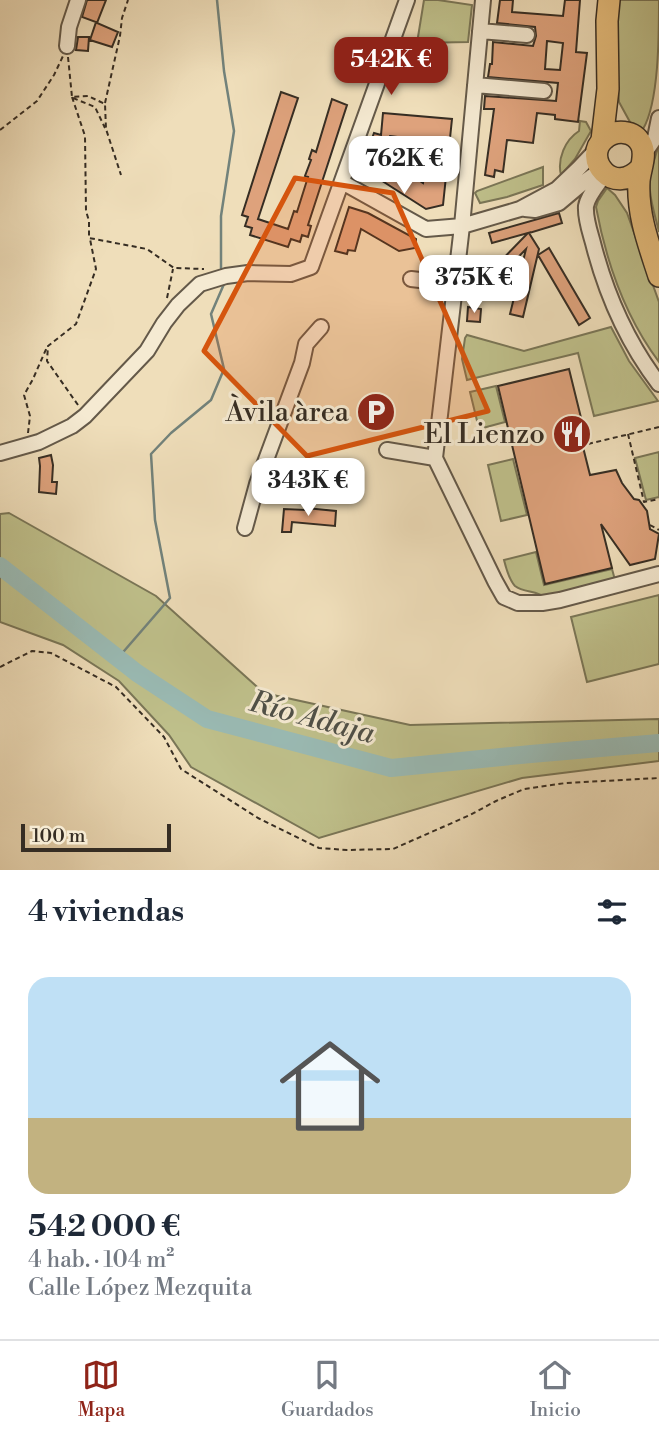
<!DOCTYPE html>
<html lang="es">
<meta charset="utf-8">
<style>
:root{--surface:#fff;--page:#f2f2f3;--text:#1f2937;--muted:#747a83;--line:#e0e1e3;--accent:#8f2418}
body{margin:0;font-family:"Libre Bodoni",serif;background:var(--page);color:var(--text);height:100vh;display:flex;flex-direction:column;font-size:26px;white-space:nowrap}
*{box-sizing:border-box;margin:0}
p{font-size:23px;color:var(--muted)}
.icon{flex:none;width:38px;height:38px;fill:none;stroke:currentColor;stroke-width:2;stroke-linecap:round;stroke-linejoin:round}
.map{position:relative;height:870px;overflow:hidden}
.sheet{display:flex;flex-direction:column;background:var(--surface);flex:1}
.sheet>*{flex:none}
.scale{position:absolute;left:21px;bottom:18px;width:150px;box-sizing:border-box;padding-left:7px;border:4px solid #362d23;border-top:0;font-size:19px;line-height:24px;white-space:nowrap;color:#362d23;-webkit-text-stroke:5px #f5ead2;paint-order:stroke}
.price{position:absolute;translate:-50% -60px;padding:0 16px;border-radius:14px;background:#fff;color:#222;font-size:23px;line-height:46px;filter:drop-shadow(0 2px 4px #0008)}
.price::after{content:'';position:absolute;left:50%;top:42px;width:21px;height:16px;margin-left:-10px;background:inherit;clip-path:polygon(0 0,100% 0,50% 100%)}
.price.on{background:var(--accent);color:#fff}
ul{padding:0;list-style:none}
li{display:grid;align-content:center;gap:14px;height:371px;padding:0 28px}
li+li{border-top:2px solid var(--line)}
li span{display:grid;place-items:center;height:217px;border-radius:21px;color:#555}
li>.icon{margin-inline-start:auto}
span .icon{width:126px;height:126px;fill:#fffc;stroke-width:1}
li b{font-size:30px}
h2{display:flex;justify-content:space-between;align-items:center;height:84px;padding:0 28px;font-size:30px}
.tab-bar{display:flex;justify-content:space-around;align-items:center;height:98px;border-top:2px solid var(--line);background:var(--surface);font-size:19px;color:var(--muted)}
.tab-bar a{display:grid;justify-items:center;gap:4px}
.tab-bar .on{color:var(--accent)}
.map>svg:first-child{display:block}
.green{fill:#bfc08b;stroke:#7a7657;stroke-width:2}
.lines{fill:none;stroke-linecap:round;stroke-linejoin:round}
.stream{stroke:#72827b;stroke-width:2.5}
.river{stroke:#9abbb5;stroke-width:18}
.building{fill:#dea27c;stroke:#362d23;stroke-width:2;fill-rule:evenodd}
.minor-casing{stroke:#645949;stroke-width:18}
.highway-casing{stroke:#362d23;stroke-width:24}
.path{stroke:#362d23;stroke-width:2;stroke-dasharray:5 3.5;stroke-linecap:butt}
.minor{stroke:#f5ead2;stroke-width:14}
.highway{stroke:#e8bf7d;stroke-width:21}
.marked{fill:#d6550e;fill-opacity:0.2;stroke:#d6550e;stroke-width:5;stroke-linejoin:round}
.labels{text-anchor:middle;dominant-baseline:central;stroke-width:6;stroke-linejoin:round;paint-order:stroke}
.poi-label{font-size:28px;fill:#362d23;stroke:#f5ead2;text-anchor:end}
.water-label{font-size:30px;font-style:italic;fill:#4f5048;stroke:#f5ead2}
</style>
<div class="map">
<svg width="659" height="870" viewBox="0 0 659 870">
<rect width="100%" height="100%" fill="#efdeba"/>
<filter id="stains"><feTurbulence type="fractalNoise" baseFrequency=".00286" numOctaves="4"/><feColorMatrix values="0 0 0 0 .2 0 0 0 0 .09 0 0 0 0 .02 0 0 0 .5 -.17"/></filter>
<radialGradient id="worn" r=".72"><stop offset=".6" stop-color="#630" stop-opacity="0"/><stop offset="1" stop-color="#630" stop-opacity=".3"/></radialGradient>
<!-- green -->
<path class="green" d="M424,0H438L472,5L468,42L417,43Z
M618,0H659C659,35 659,102 643,129L637,128L630,122L619,102L615,37Z
M580,121L586,122L591,131L575,159L561,175C557,159 565,140 579,131Z
M659,144V232C655,215 648,195 650,177C652,165 656,155 659,144Z
M543,167V185L507,197L480,203L475,193L477,191Z
M607,188L615,195L627,213L659,302V362C626,318 606,261 596,207L598,201Z
M611,327L629,361L658,401L594,416L578,353L467,380L462,359L465,338L467,335L524,351Z
M496,386L505,422L479,429L470,392Z
M659,452V497L646,500L635,458Z
M513,459L527,515L501,521L488,465Z
M9,513L156,596L264,693L410,725L659,719V761L522,778L319,838L191,767L169,735L119,681L63,645L0,622V514Z
M536,552L544,585L612,569L615,580L546,598C537,590 524,593 515,586C509,580 506,568 504,560Z
M659,595V664L587,682L571,617Z"/>
<g class="lines">
<!-- stream -->
<path class="stream" d="M217,0L224,71L234,131L221,216V268
M118,658L170,598L155,520L151,454L171,433L211,400L224,369L211,314L224,284"/>
<!-- river -->
<path class="river" d="M0,566L137,673L207,719L391,768L531,754L659,743"/>
</g>
<!-- building -->
<path class="building" d="M87,0H106L97,23L118,32L112,47L90,40L96,22L82,17Z
M500,0H513L512,12L563,16L565,0H580L576,52L587,53L578,122L555,119V115L537,113L533,143L507,140L503,172L495,170L494,177L485,175L494,109H484L485,96L556,101L558,83L488,77L490,64H492L493,42L533,46L536,36L535,27L497,23ZM547,41L563,43L560,70L545,69Z
M78,37H89L88,51L76,50Z
M281,92L298,98L258,219L288,229L294,211L297,212L308,177L305,176L311,160L309,159L312,150L316,152L332,99L347,105L308,225L311,226L308,237L302,235L300,242L291,239L288,247L250,235L252,228L245,226L248,217L242,215Z
M383,113L452,119L443,205L426,209L362,168L375,150L369,147L374,133L381,135ZM390,136L428,141L423,183L383,156Z
M349,207L368,213L416,239L415,248L399,251L361,229L355,251L348,250L347,254L335,251Z
M559,213L562,223L529,233L539,249L523,317L510,314L526,249L499,277L492,270L528,233L492,243L489,233Z
M549,248L590,318L579,325L538,255Z
M468,307L481,309L480,322L467,321Z
M569,369L585,434L580,435L590,475L616,470L622,483L634,499L639,500L647,511L650,529L659,534L655,559L630,565L601,524L612,568L545,584L498,386Z
M51,455L53,465L52,482H57L56,494L39,492L40,466L39,458Z
M306,508L336,511L335,526L292,522L291,532H282L284,509L306,510Z"/>
<g class="lines">
<defs>
<path id="minor" d="M483,0L462,226L435,458L495,581L504,597L518,603H542L560,600L659,574
M480,31L527,35
M67,46L69,27L78,0
M475,85L544,91
M644,154L655,138L659,118
M605,174C599,183 588,195 586,206C585,218 590,232 593,243C606,294 627,342 659,384
M342,182L426,229L462,226L520,209L548,194L557,189L579,168L597,149
M525,209L535,210L559,203L584,182L601,170
M411,279L455,284
M387,450L435,458
M0,453L39,442L72,426L85,416L147,351L164,323L178,305L200,284L226,276L248,273L291,274L311,267L407,0
M257,484L301,487
M245,528L257,484L302,363L306,344L321,327"/>
<path id="highway" d="M602,140L608,89L607,21L609,0
M641,168C613,198 582,158 604,139C615,129 634,130 641,144C647,155 640,169 639,181C637,214 649,245 659,276"/>
</defs>
<!-- minor casing -->
<use href="#minor" class="minor-casing"/>
<!-- highway casing -->
<use href="#highway" class="highway-casing"/>
<!-- path -->
<path class="path" d="M68,57L72,97L88,96L105,104L106,129L121,175
M72,97L85,136L86,211L89,221V238L147,249L174,268L204,269
M73,98L95,107L105,128
M105,103L120,36L122,18L128,0
M0,130L37,101L54,75L63,56
M167,298L173,269
M78,405L47,361L48,346L76,324L96,269L90,239
M28,433L30,416L24,395L33,379L47,347
M628,434L644,502L659,499
M588,444L659,427
M650,525L659,530
M0,667L32,651L51,653L116,687L164,737L181,769L258,818L319,848L347,850L393,849L470,815L496,801L524,789L566,783L659,778"/>
<!-- minor -->
<use href="#minor" class="minor"/>
<!-- highway -->
<use href="#highway" class="highway"/>
</g>
<!-- marked area -->
<path class="marked" d="M295,178L393,193L488,411L307,456L204,351Z"/>
<!-- icons -->
<defs>
<symbol id="parking-disc" viewBox="-11 -11 22 22"><circle r="9.5" fill="#8f2418" stroke="#f5ead2"/><path d="M-3.5-5.5H1a3.5 3.5 0 0 1 0 7H-1V5.5H-3.5ZM-1-3.4V-.6H.8a1.4 1.4 0 0 0 0-2.8Z" fill="#fff"/></symbol>
<symbol id="restaurant-disc" viewBox="-11 -11 22 22"><circle r="9.5" fill="#8f2418" stroke="#f5ead2"/><path d="M-5-6h1v4h1v-4h1v4h1v-4h1v5L-1.5 .5V6h-2V.5L-5-1ZM5-6V6H3V1.5H1.5Q1.5-4 5-6Z" fill="#fff"/></symbol>
</defs>
<g fill-rule="evenodd">
<use href="#parking-disc" x="354" y="390" width="44" height="44"/>
<use href="#restaurant-disc" x="550" y="412" width="44" height="44"/>
</g>
<g class="labels">
<!-- poi labels -->
<g class="poi-label">
<text x="349" y="412">Àvila àrea</text>
<text x="545" y="434">El Lienzo</text>
</g>
<!-- water labels -->
<g class="water-label">
<text transform="translate(312 718) rotate(15)">Río Adaja</text>
</g>
</g>
<rect width="100%" height="100%" filter="url(#stains)"/>
<rect width="100%" height="100%" fill="url(#worn)"/>
</svg>
<div class="scale">100 m</div>
<b class="price on" style="left:391px;top:97px">542K €</b>
<b class="price" style="left:404px;top:196px">762K €</b>
<b class="price" style="left:474px;top:315px">375K €</b>
<b class="price" style="left:308px;top:518px">343K €</b>
</div>
<section class="sheet">
<h2>4 viviendas<svg class="icon" aria-label="filters" viewBox="0 0 24 24"><path d="M4 7h16M4 17h16"/><circle cx="9" cy="7" r="2"/><circle cx="15" cy="17" r="2"/></svg></h2>
<ul>
<li><span style="background:linear-gradient(#bfe0f5 65%,#c2b280 0)"><svg class="icon" aria-label="home" viewBox="0 0 24 24"><path d="M3 11l9-7 9 7M6 9v11h12V9"/></svg></span><div><b>542 000 €</b><p>4 hab. · 104 m²</p><p>Calle López Mezquita</p></div></li>
</ul>
</section>
<nav class="tab-bar">
<a class="on"><svg class="icon" aria-label="map" viewBox="0 0 24 24"><path d="M3 6l6-2 6 2 6-2v14l-6 2-6-2-6 2zM9 4v14M15 6v14"/></svg>Mapa</a>
<a><svg class="icon" aria-label="saved" viewBox="0 0 24 24"><path d="M7 4h10v16l-5-4-5 4z"/></svg>Guardados</a>
<a><svg class="icon" aria-label="home" viewBox="0 0 24 24"><path d="M3 11l9-7 9 7M6 9v11h12V9"/></svg>Inicio</a>
</nav>
